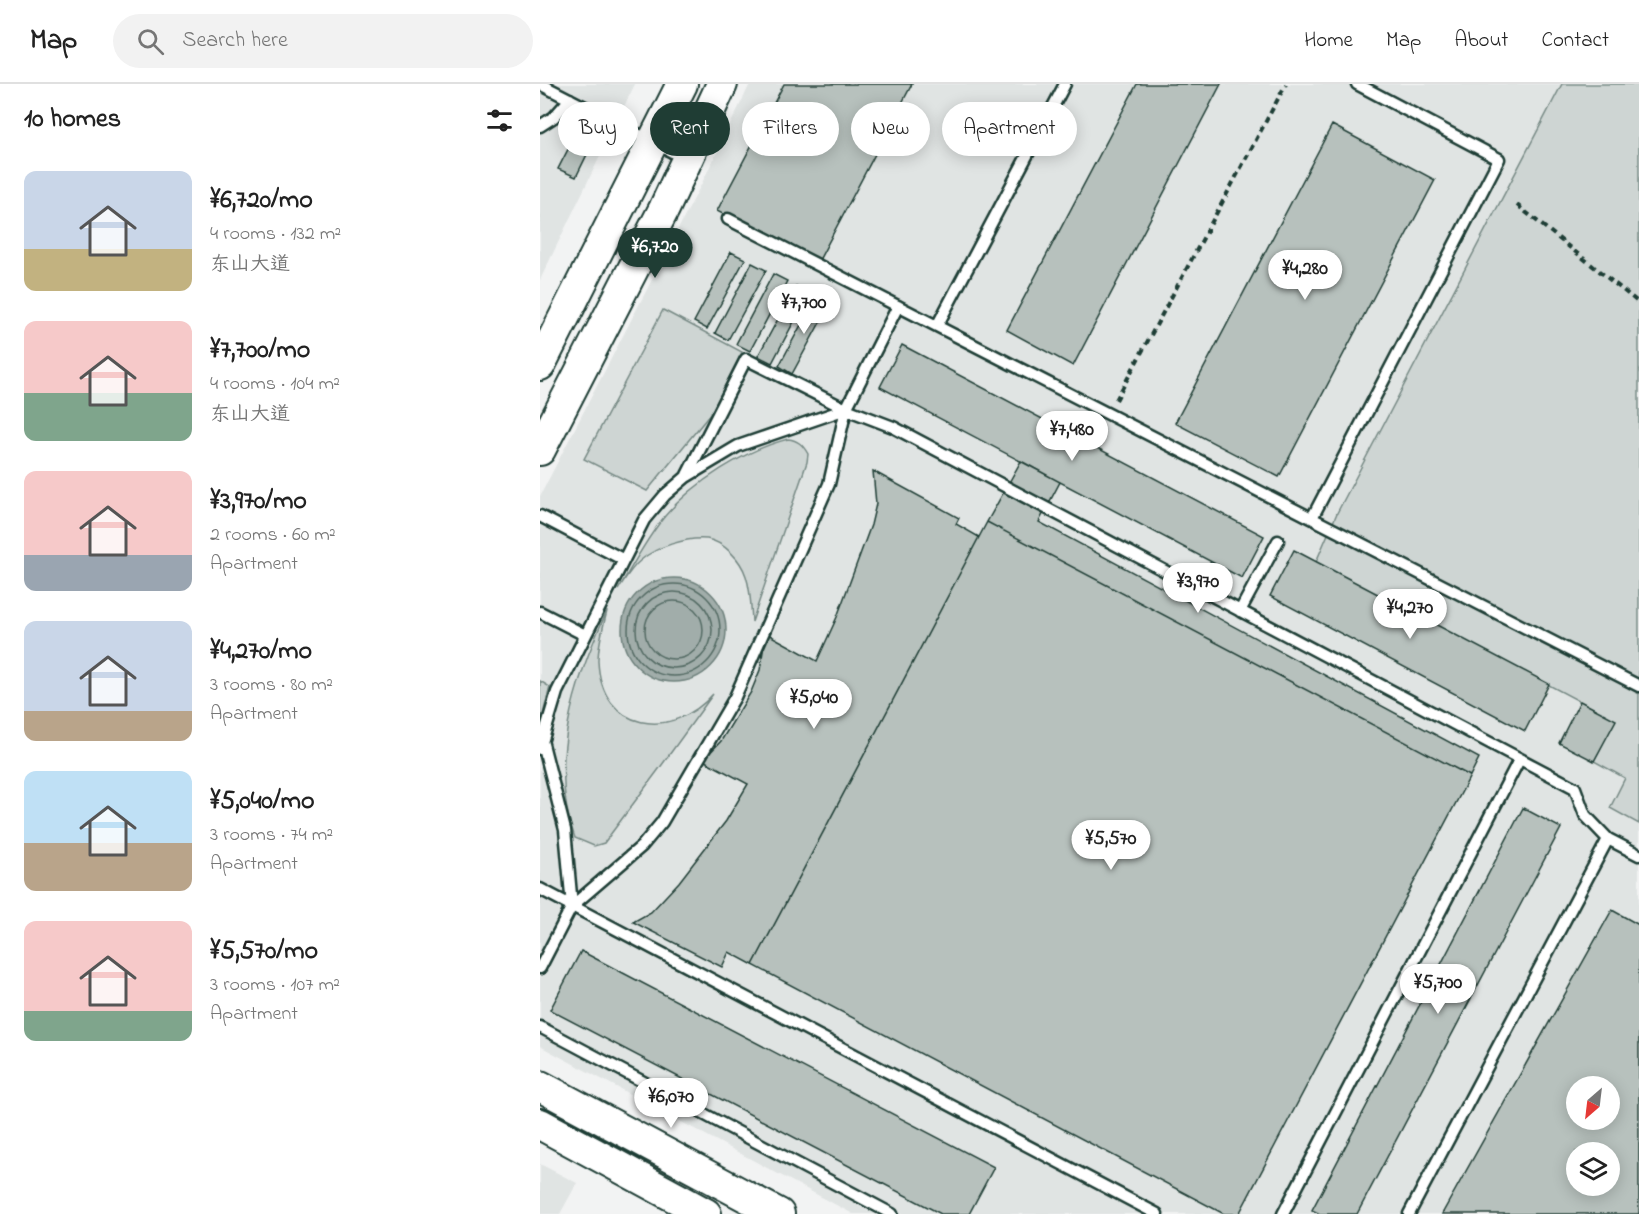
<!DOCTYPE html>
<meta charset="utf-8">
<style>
:root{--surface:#fff;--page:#f2f2f2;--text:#222;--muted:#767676;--line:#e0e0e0;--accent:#1f3d34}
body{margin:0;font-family:"Indie Flower","LXGW WenKai TC",sans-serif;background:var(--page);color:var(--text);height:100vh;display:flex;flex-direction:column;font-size:22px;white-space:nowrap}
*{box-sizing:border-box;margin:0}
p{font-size:20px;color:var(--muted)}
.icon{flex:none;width:33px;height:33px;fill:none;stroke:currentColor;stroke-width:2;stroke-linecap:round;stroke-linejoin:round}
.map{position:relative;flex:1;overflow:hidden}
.details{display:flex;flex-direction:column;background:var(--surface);width:540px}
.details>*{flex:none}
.hud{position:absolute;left:18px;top:18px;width:570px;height:54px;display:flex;gap:12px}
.needle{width:39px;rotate:208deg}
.tools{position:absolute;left:1026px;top:992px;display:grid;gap:12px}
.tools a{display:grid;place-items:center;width:54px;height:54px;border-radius:50%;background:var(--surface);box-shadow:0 3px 15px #0003;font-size:30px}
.price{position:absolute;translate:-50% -51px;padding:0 14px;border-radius:21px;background:#fff;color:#222;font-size:20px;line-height:39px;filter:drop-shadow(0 2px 3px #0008)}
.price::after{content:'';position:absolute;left:50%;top:36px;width:18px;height:14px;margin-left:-9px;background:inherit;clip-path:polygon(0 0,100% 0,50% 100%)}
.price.selected{background:var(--accent);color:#fff}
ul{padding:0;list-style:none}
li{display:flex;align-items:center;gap:18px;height:150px;padding:0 24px}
li span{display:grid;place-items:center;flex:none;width:168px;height:120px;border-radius:12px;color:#555}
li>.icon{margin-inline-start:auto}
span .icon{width:72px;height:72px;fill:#fffc;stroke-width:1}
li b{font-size:26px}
h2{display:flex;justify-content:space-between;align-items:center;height:72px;padding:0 24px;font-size:26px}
.tag{padding:0 21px;border-radius:27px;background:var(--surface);box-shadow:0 3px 15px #0003;font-size:21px;line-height:54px}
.tag.selected{background:var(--accent);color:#fff}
header{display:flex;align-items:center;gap:36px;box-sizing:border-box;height:84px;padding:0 30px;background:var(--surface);border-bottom:2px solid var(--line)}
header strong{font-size:28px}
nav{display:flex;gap:33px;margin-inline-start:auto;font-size:21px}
.search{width:420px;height:54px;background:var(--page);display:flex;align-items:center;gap:15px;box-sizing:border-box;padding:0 21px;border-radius:33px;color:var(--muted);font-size:22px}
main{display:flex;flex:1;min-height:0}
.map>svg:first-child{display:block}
.built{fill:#e0e4e3;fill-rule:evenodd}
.green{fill:#ced5d3;stroke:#768984;stroke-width:1.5}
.water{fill:#a1adaa;stroke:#6d807b;stroke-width:1.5}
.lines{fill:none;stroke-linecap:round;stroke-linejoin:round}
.shore{stroke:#536a63;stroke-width:1.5}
.building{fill:#b7c1bd;stroke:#1f3d34;stroke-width:1.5;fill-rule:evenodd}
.lane-casing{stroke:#1f3d34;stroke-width:15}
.secondary-casing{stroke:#1f3d34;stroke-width:34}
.path{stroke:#1f3d34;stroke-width:4;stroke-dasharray:6 4.5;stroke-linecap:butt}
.lane{stroke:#fff;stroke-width:10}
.secondary{stroke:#fff;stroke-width:30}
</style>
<header>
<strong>Map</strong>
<div class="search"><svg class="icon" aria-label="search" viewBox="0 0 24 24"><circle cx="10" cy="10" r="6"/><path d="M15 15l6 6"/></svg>Search here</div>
<nav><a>Home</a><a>Map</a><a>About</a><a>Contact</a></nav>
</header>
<main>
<section class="details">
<h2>10 homes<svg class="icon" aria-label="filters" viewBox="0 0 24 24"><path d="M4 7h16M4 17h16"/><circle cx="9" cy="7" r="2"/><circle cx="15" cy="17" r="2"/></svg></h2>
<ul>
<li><span style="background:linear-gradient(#c9d6e8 65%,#c2b280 0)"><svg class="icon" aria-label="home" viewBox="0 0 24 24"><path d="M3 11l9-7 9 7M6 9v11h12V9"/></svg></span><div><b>¥6,720/mo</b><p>4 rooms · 132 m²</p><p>东山大道</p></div></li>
<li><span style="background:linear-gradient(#f6c9c9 60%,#7fa58c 0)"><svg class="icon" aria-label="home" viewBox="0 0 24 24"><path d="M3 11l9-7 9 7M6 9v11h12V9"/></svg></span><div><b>¥7,700/mo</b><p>4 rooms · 104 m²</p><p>东山大道</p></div></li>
<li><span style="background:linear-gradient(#f6c9c9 70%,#9aa5b1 0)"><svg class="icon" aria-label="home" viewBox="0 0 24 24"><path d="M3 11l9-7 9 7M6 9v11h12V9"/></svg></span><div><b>¥3,970/mo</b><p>2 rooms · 60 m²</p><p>Apartment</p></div></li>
<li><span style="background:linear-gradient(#c9d6e8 75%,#b9a48a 0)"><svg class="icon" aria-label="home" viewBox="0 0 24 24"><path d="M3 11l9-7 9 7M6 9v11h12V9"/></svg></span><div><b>¥4,270/mo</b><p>3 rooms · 80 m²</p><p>Apartment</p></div></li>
<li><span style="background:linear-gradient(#bfe0f5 60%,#b9a48a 0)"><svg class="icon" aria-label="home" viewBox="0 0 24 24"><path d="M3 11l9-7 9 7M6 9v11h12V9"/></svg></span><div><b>¥5,040/mo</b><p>3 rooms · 74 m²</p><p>Apartment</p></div></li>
<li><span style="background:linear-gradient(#f6c9c9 75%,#7fa58c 0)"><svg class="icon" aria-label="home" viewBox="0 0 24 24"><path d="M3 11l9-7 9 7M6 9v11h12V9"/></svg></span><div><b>¥5,570/mo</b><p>3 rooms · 107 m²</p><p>Apartment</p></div></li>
</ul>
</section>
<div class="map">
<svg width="1099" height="1130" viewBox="0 0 1099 1130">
<rect width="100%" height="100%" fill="#f2f3f3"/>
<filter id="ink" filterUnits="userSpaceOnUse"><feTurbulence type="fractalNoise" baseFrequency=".0167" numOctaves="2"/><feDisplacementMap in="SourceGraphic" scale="12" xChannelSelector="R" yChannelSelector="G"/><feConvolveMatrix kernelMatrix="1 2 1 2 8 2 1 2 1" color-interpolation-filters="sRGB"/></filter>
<g filter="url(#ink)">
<!-- built -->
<path class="built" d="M0,0H95L0,196Z
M210,0H1099V1130H313L0,962V412L161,101ZM1036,1002H1070V1035H1036ZM1036,1068H1070V1101H1036Z
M0,1080L37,1099L20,1130H0Z"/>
<!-- green -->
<path class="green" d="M1022,0H1099V740L1070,724L1085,694L1054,677L1075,636L776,478L797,429Z
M123,226L202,268L171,329L107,407L44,375Z
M248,355C258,356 263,361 268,370L267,378L212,538C211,522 211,507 206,492C201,476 184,458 167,455C146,453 116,463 101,476C91,484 85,495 78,506C93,481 106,455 125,432C154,398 205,366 248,355Z
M67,527C63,544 58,560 58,577C61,648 132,657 173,610L119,685L64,759L54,762L35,754C7,679 35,596 67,527Z
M0,597L10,603L0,642Z"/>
<!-- water -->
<path class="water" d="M82 546a52 52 0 1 1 104 0a52 52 0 1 1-104 0Z"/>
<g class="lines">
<!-- shore -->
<path class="shore" d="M88 546a46 46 0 1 1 92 0a46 46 0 1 1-92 0Z
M96 546a38 38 0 1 1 76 0a38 38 0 1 1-76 0Z
M105 546a29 29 0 1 1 58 0a29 29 0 1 1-58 0Z"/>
</g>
<!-- building -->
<path class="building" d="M244,0H372L277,180L177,127Z
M597,0H681L533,282L467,246Z
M792,41L895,96L739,393L635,339Z
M39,44L56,52L36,93L18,85Z
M191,168L205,175L167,245L154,238Z
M212,179L226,186L188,256L175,249Z
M233,190L247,197L210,267L196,260Z
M256,202L269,209L232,279L218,272Z
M276,213L290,220L252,290L239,282Z
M362,261L724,452L702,494L340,303Z
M481,377L520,398L499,438L939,674L930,692L447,438Z
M333,387L419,434L416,440L439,453L213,881L189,868L182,883L93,838L111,828L139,798L186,737L208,700L163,676L181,657L211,608L220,586L226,549L277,577L297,533L331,441L336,420Z
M447,438L930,692L699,1130H684L213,881Z
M754,466L1009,600L985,647L730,512Z
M1040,617L1076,636L1054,677L1019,659Z
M983,724L1021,744L817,1130H780L772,1126Z
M1072,826L1099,841V1130H902ZM1036,1002H1070V1035H1036ZM1036,1068H1070V1101H1036Z
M41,867L454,1083L429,1130H401L10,926Z"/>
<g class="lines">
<defs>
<path id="lane" d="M0,0L146,75
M0,42L14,33L30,15
M188,135L1099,602
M397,242L525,0
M147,391L206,275L306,325
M0,432L84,476
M772,434L959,75L817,0
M700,527L738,457
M0,528L45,551
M3,660L25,746L32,822
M0,665L17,608L104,436L125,411L146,393L198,362L306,325L358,222
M0,805L617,1130
M0,884L32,822L102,762L122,738L195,613L289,400L306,325L353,343L1035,704L1045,731L1068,755L1099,771
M0,943L352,1130
M743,1130L979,676
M869,1130L1068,755"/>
<path id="secondary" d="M0,281L142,0
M0,366L124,125L182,0
M0,1002L239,1130
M0,1040L166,1130"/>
</defs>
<!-- lane casing -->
<use href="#lane" class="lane-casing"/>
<!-- secondary casing -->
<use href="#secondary" class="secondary-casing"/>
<!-- path -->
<path class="path" d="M977,121L1099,219
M576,316L746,0"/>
<!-- lane -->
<use href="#lane" class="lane"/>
<!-- secondary -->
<use href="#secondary" class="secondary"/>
</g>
</g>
</svg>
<div class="tools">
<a><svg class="needle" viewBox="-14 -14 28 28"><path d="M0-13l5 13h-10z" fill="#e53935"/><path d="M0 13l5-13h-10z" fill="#767676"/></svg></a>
<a><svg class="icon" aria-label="layers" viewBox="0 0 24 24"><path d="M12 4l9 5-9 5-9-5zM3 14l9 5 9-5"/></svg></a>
</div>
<b class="price selected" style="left:115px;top:195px">¥6,720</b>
<b class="price" style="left:765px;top:217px">¥4,280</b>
<b class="price" style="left:264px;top:251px">¥7,700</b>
<b class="price" style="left:532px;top:378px">¥7,480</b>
<b class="price" style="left:658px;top:530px">¥3,970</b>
<b class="price" style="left:870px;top:556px">¥4,270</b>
<b class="price" style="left:274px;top:646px">¥5,040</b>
<b class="price" style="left:571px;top:787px">¥5,570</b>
<b class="price" style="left:898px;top:931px">¥5,700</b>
<b class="price" style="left:131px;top:1045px">¥6,070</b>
<div class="hud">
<a class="tag">Buy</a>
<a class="tag selected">Rent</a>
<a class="tag">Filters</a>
<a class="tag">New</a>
<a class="tag">Apartment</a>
</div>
</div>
</main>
